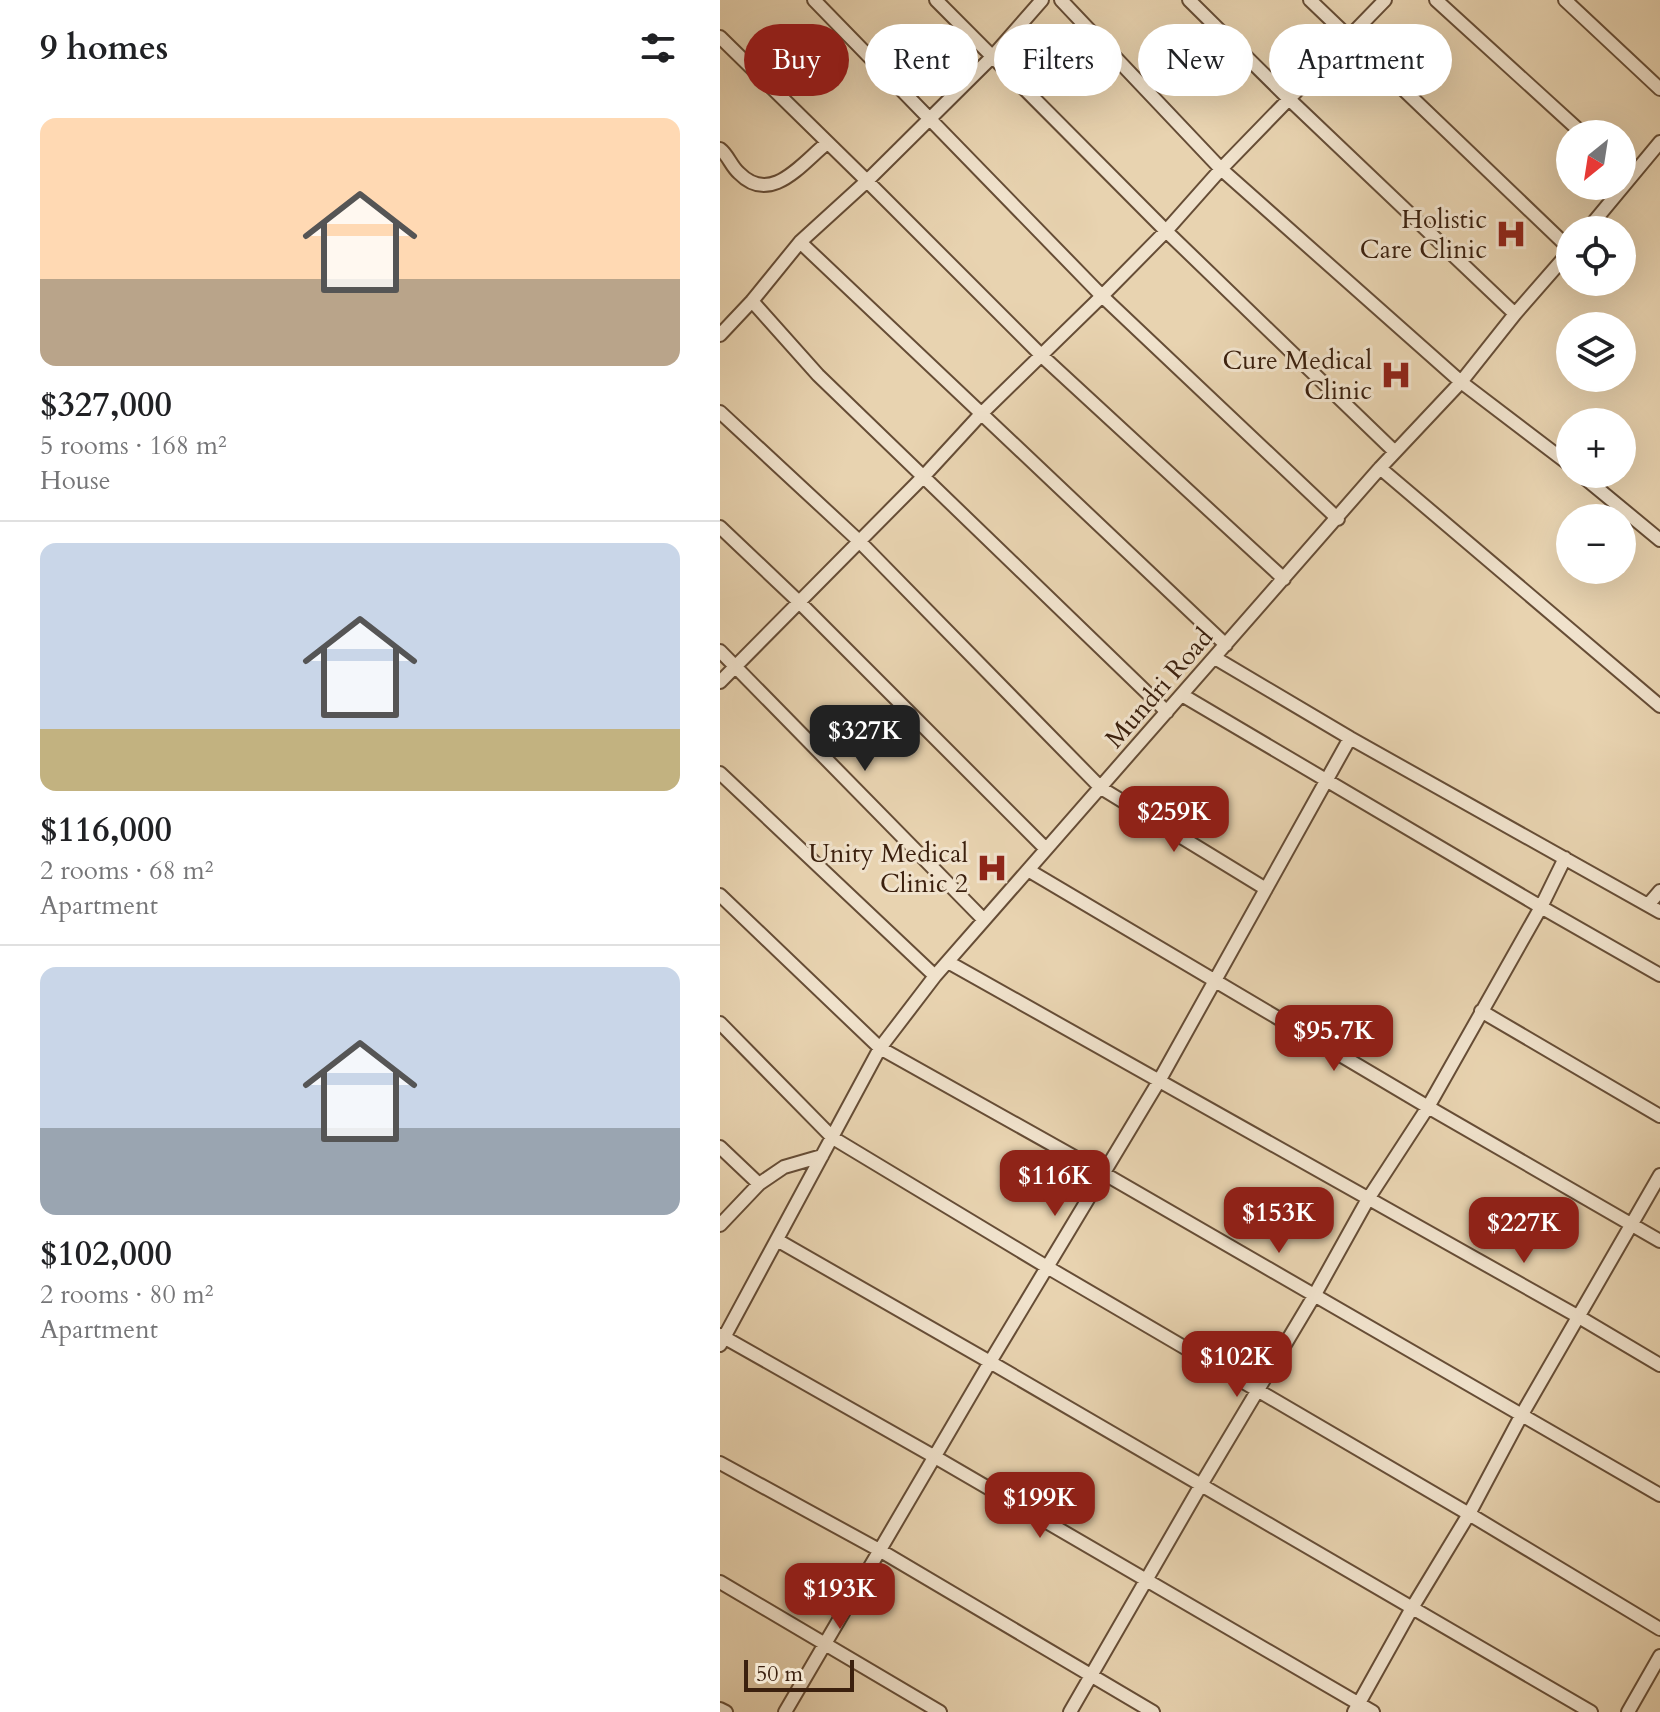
<!DOCTYPE html>
<meta charset="utf-8">
<style>
:root{--surface:#fff;--page:#f2f2f2;--text:#202124;--muted:#757577;--line:#e0e0e0;--accent:#8f2418}
body{margin:0;font-family:Cardo,serif;background:var(--page);color:var(--text);height:100vh;display:flex;flex-direction:column;font-size:30px;white-space:nowrap}
*{box-sizing:border-box;margin:0}
p{font-size:26px;color:var(--muted)}
.icon{flex:none;width:44px;height:44px;fill:none;stroke:currentColor;stroke-width:2;stroke-linecap:round;stroke-linejoin:round}
.map{position:relative;flex:1;overflow:hidden}
.drawer{display:flex;flex-direction:column;background:var(--surface);width:720px}
.drawer>*{flex:none}
.banner{position:absolute;left:24px;top:24px;width:760px;height:72px;display:flex;gap:16px}
.needle{width:52px;rotate:210deg}
.tools{position:absolute;left:836px;top:120px;display:grid;gap:16px}
.tools a{display:grid;place-items:center;width:80px;height:80px;border-radius:50%;background:var(--surface);box-shadow:0 8px 32px #0002;font-size:40px}
.scale{position:absolute;left:24px;bottom:20px;width:110px;box-sizing:border-box;padding-left:8px;border:4px solid #3b200e;border-top:0;font-size:22px;line-height:28px;white-space:nowrap;color:#3b200e;-webkit-text-stroke:6px #f0e2cc;paint-order:stroke}
.price{position:absolute;translate:-50% -68px;padding:0 18px;border-radius:16px;background:var(--accent);color:#fff;font-size:26px;line-height:52px;filter:drop-shadow(0 2px 4px #0008)}
.price::after{content:'';position:absolute;left:50%;top:48px;width:24px;height:18px;margin-left:-12px;background:inherit;clip-path:polygon(0 0,100% 0,50% 100%)}
.price.current{background:#222;color:#fff}
ul{padding:0;list-style:none}
li{display:grid;align-content:center;gap:16px;height:424px;padding:0 40px}
li+li{border-top:2px solid var(--line)}
li span{display:grid;place-items:center;height:248px;border-radius:16px;color:#555}
li>.icon{margin-inline-start:auto}
span .icon{width:144px;height:144px;fill:#fffc;stroke-width:1}
li b{font-size:34px}
h2{display:flex;justify-content:space-between;align-items:center;height:96px;padding:0 40px;font-size:34px}
.chip{padding:0 28px;border-radius:36px;background:var(--surface);box-shadow:0 8px 32px #0002;font-size:28px;line-height:72px}
.chip.current{background:var(--accent);color:#fff}
main{display:flex;flex:1;min-height:0}
.map>svg:first-child{display:block}
.lines{fill:none;stroke-linecap:round;stroke-linejoin:round}
.street-casing{stroke:#664d36;stroke-width:16}
.street{stroke:#f0e2cc;stroke-width:12}
.labels{text-anchor:middle;dominant-baseline:central;stroke-width:6;stroke-linejoin:round;paint-order:stroke}
.poi-label{font-size:26px;fill:#3b200e;stroke:#f0e2cc;text-anchor:end}
.street-label{font-size:26px;fill:#3b200e;stroke:#f0e2cc}
</style>
<main>
<section class="drawer">
<h2>9 homes<svg class="icon" aria-label="filters" viewBox="0 0 24 24"><path d="M4 7h16M4 17h16"/><circle cx="9" cy="7" r="2"/><circle cx="15" cy="17" r="2"/></svg></h2>
<ul>
<li><span style="background:linear-gradient(#ffd9b3 65%,#b9a48a 0)"><svg class="icon" aria-label="home" viewBox="0 0 24 24"><path d="M3 11l9-7 9 7M6 9v11h12V9"/></svg></span><div><b>$327,000</b><p>5 rooms · 168 m²</p><p>House</p></div></li>
<li><span style="background:linear-gradient(#c9d6e8 75%,#c2b280 0)"><svg class="icon" aria-label="home" viewBox="0 0 24 24"><path d="M3 11l9-7 9 7M6 9v11h12V9"/></svg></span><div><b>$116,000</b><p>2 rooms · 68 m²</p><p>Apartment</p></div></li>
<li><span style="background:linear-gradient(#c9d6e8 65%,#9aa5b1 0)"><svg class="icon" aria-label="home" viewBox="0 0 24 24"><path d="M3 11l9-7 9 7M6 9v11h12V9"/></svg></span><div><b>$102,000</b><p>2 rooms · 80 m²</p><p>Apartment</p></div></li>
</ul>
</section>
<div class="map">
<svg width="940" height="1712" viewBox="0 0 940 1712">
<rect width="100%" height="100%" fill="#e8d3b0"/>
<filter id="stains"><feTurbulence type="fractalNoise" baseFrequency=".0025" numOctaves="4"/><feColorMatrix values="0 0 0 0 .2 0 0 0 0 .09 0 0 0 0 .02 0 0 0 .5 -.17"/></filter>
<radialGradient id="worn" r=".72"><stop offset=".6" stop-color="#630" stop-opacity="0"/><stop offset="1" stop-color="#630" stop-opacity=".3"/></radialGradient>
<g class="lines">
<defs>
<path id="street" d="M94,0L382,296L618,519
M216,0L446,231L675,452
M341,0L501,169L741,382L850,465
M469,0L569,99L795,314
M590,0L850,249
M716,0L863,134
M845,0L940,89
M0,37L147,181L322,356L564,579
M0,149C8,155 11,166 19,173C51,206 82,163 107,143
M867,230L940,142
M80,242L506,645
M32,301L98,375L447,712
M0,335L32,301L80,242L147,181L273,56L322,0
M0,412L139,541L381,788L546,889
M660,468L940,706
M860,474L940,540
M0,527L79,602L326,849
M0,651L264,920
M495,658L630,738L940,912
M0,682L203,477L260,415L382,296L446,231L501,169L665,0
M462,695L821,907L940,975
M0,773L215,976
M308,870L708,1107L940,1241
M0,895L160,1048L383,1173L940,1495
M928,905L940,891
M228,962L859,1317L940,1365
M761,1011L940,1116
M0,1023L113,1138L327,1267L749,1514L940,1629
M0,1147L39,1184
M0,1225L39,1184L64,1167L102,1156
M57,1240L270,1362L871,1712
M0,1335L215,1457L653,1712
M0,1345L160,1048L215,976L660,468L741,382L795,314L850,251
M0,1463L161,1551L433,1712
M0,1582L220,1712
M0,1709L6,1712
M65,1712L270,1362L439,1081L630,738
M350,1712L481,1485L594,1296L648,1199L708,1107L821,907L845,858
M634,1712L692,1608L749,1514L801,1416L940,1175
M908,1712L940,1656"/>
</defs>
<!-- street casing -->
<use href="#street" class="street-casing"/>
<!-- street -->
<use href="#street" class="street"/>
</g>
<!-- icons -->
<defs>
<symbol id="hospital-bare" viewBox="-9 -9 18 18"><path d="M-5-5h3v3.5h4V-5h3V5h-3V1.5h-4V5h-3Z" fill="#8f2418" stroke="#f0e2cc" stroke-width="2.5" paint-order="stroke"/></symbol>
</defs>
<g fill-rule="evenodd">
<use href="#hospital-bare" x="769" y="212" width="44" height="44"/>
<use href="#hospital-bare" x="654" y="353" width="44" height="44"/>
<use href="#hospital-bare" x="250" y="846" width="44" height="44"/>
</g>
<g class="labels">
<!-- poi labels -->
<g class="poi-label">
<text x="767" y="219">Holistic<tspan x="767" dy="30">Care Clinic</tspan></text>
<text x="652" y="360">Cure Medical<tspan x="652" dy="30">Clinic</tspan></text>
<text x="248" y="853">Unity Medical<tspan x="248" dy="30">Clinic 2</tspan></text>
</g>
<!-- street labels -->
<g class="street-label">
<text transform="translate(439 688) rotate(-49)">Mundri Road</text>
</g>
</g>
<rect width="100%" height="100%" filter="url(#stains)"/>
<rect width="100%" height="100%" fill="url(#worn)"/>
</svg>
<div class="tools">
<a><svg class="needle" viewBox="-14 -14 28 28"><path d="M0-13l5 13h-10z" fill="#e53935"/><path d="M0 13l5-13h-10z" fill="#757577"/></svg></a>
<a><svg class="icon" aria-label="locate" viewBox="0 0 24 24"><circle cx="12" cy="12" r="6"/><path d="M12 2v4M12 18v4M2 12h4M18 12h4"/></svg></a>
<a><svg class="icon" aria-label="layers" viewBox="0 0 24 24"><path d="M12 4l9 5-9 5-9-5zM3 14l9 5 9-5"/></svg></a>
<a>+</a>
<a>−</a>
</div>
<div class="scale">50 m</div>
<b class="price current" style="left:145px;top:773px">$327K</b>
<b class="price" style="left:454px;top:854px">$259K</b>
<b class="price" style="left:614px;top:1073px">$95.7K</b>
<b class="price" style="left:335px;top:1218px">$116K</b>
<b class="price" style="left:559px;top:1255px">$153K</b>
<b class="price" style="left:804px;top:1265px">$227K</b>
<b class="price" style="left:517px;top:1399px">$102K</b>
<b class="price" style="left:320px;top:1540px">$199K</b>
<b class="price" style="left:120px;top:1631px">$193K</b>
<div class="banner">
<a class="chip current">Buy</a>
<a class="chip">Rent</a>
<a class="chip">Filters</a>
<a class="chip">New</a>
<a class="chip">Apartment</a>
</div>
</div>
</main>
